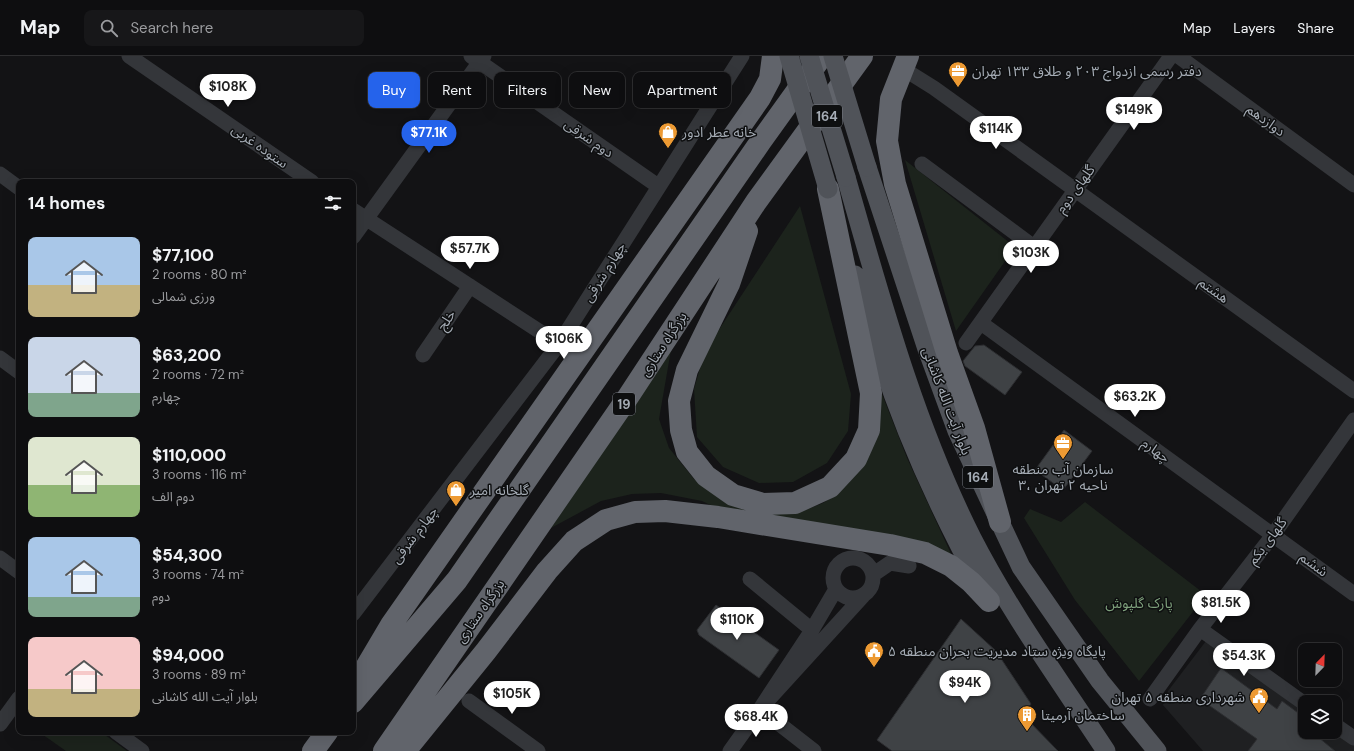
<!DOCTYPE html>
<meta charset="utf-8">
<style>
:root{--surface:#0e0e10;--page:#171719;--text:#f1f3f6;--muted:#9b9c9f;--line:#2e2e30;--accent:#2563eb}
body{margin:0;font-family:"DM Sans","Noto Sans Arabic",sans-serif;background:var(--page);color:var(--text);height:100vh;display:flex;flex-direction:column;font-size:15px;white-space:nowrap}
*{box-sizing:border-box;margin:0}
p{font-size:13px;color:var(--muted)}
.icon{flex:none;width:22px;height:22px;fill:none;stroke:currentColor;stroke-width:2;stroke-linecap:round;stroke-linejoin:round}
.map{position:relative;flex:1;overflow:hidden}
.panel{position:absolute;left:16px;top:123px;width:340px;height:556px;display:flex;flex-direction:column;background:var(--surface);border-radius:8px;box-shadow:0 4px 16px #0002,0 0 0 1px var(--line)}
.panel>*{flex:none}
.top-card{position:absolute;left:368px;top:16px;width:380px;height:36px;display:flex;gap:8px}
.needle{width:26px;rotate:23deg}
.fabs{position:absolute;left:1298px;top:587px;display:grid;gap:8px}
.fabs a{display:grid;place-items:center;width:44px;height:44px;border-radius:8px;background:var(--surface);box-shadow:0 4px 16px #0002,0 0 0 1px var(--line);font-size:20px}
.price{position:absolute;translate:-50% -34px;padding:0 9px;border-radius:14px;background:#fff;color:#222;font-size:13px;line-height:26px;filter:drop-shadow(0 1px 2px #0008)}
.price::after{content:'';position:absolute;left:50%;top:24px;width:12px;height:9px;margin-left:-6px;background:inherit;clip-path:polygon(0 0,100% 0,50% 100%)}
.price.active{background:var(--accent);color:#fff}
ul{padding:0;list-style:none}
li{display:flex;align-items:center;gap:12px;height:100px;padding:0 12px}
li span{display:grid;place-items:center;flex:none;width:112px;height:80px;border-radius:8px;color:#555}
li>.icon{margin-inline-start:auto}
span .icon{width:48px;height:48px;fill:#fffc;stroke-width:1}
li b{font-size:17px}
h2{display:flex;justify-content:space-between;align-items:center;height:48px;padding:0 12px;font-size:17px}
.chip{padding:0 14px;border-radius:8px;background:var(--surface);box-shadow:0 4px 16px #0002,0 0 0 1px var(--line);font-size:14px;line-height:36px}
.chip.active{background:var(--accent);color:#fff}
header{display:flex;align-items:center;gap:24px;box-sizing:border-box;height:56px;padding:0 20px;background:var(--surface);border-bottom:1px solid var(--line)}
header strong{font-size:19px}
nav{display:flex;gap:22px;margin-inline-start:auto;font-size:14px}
.search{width:280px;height:36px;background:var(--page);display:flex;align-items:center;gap:10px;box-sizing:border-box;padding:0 14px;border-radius:8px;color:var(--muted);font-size:15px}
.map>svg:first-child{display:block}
.built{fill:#1f2022}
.green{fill:#1c231c}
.building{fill:#3f4245;stroke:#2d2e31}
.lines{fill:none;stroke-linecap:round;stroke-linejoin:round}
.minor{stroke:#34363a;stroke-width:15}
.major{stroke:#505359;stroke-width:19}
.highway{stroke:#61646b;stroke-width:22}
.major-bridge{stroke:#505359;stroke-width:19}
.labels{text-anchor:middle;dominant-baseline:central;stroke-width:3;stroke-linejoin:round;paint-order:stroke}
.shield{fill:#0e0f10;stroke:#787d84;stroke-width:1}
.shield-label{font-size:13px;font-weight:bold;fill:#a5acb5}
.poi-label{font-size:14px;fill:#a5acb5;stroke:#0e0f10;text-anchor:start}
.street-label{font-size:14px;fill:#a5acb5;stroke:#0e0f10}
.park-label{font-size:14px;fill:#7ea07c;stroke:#0e0f10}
</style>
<header>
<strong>Map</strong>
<div class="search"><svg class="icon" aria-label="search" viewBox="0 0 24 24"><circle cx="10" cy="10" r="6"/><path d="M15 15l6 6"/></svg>Search here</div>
<nav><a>Map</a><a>Layers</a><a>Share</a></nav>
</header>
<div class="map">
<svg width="1354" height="695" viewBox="0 0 1354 695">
<rect width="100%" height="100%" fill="#131315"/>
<!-- built -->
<path class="built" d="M1206,585L1305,654V676H1335L1354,689V695H1203L1163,649L1168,635Z"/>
<!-- green -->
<path class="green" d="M905,104L1015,191L956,275Z
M800,150L851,338L848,375L827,407L793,426L759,427L723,411L697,381L694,333L705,295Z
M671,294L659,363L669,392L694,423L720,442L803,455L823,447L838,438L863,411L872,393L878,328L907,402L952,500L725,456L702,445L661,437L632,438L601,445L551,472Z
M1085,446L1206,539L1139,625L1075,544L1024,462L1030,453L1061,466Z
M39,676H101L127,695H66Z"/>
<!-- building -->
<path class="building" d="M984,289L1022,316L1005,339L965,310L963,305L975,290Z
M1064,374L1092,395L1063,434L1035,414Z
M716,549L779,594L759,622L699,579L697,574Z
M961,563L996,595L1031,648L1023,659L1058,695H892L877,684Z
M1221,612L1277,653L1282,645L1305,662V676H1312L1335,695H1248L1257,683L1200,643Z"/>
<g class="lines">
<!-- minor -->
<path class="minor" d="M129,0L312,126
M471,0L658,130
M1178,0L1354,129
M902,12L934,32L1354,335
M922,108L1034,191
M0,118L19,132
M353,154L559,288
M353,181L484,0
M981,267L1354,538
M966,287L1171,0
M423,299L470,230
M0,302L19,316
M833 522a20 20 0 1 1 40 0a20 20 0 1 1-40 0Z
M0,502L19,516
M874,518L890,507L909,510
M750,523L812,574
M836,533L812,574L760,653L863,540
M353,558L559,288L742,0
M1200,573L1305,648
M1150,643L1200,573L1273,479L1354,364
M469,645L538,695
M0,668L19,642
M1335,669L1354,682
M116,676L142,695
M730,695L760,653L814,695"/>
<!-- major -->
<path class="major" d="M867,111L927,293L957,375L1021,511L1100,625L1157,695
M846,121C881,243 914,367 972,482C1010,556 1060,625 1106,695
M855,219C864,247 872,275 881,303C907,383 943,461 983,534"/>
<!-- highway -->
<path class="highway" d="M908,0L891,43L887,85L895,128L947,297L974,372L1000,466
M747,175L729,228L687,314L679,345L681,374L687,396L706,420L733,439L763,448L795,447L830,431L856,403L869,374L871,337L828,133
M359,623L391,569L760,42L770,23L773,0
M353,646L457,524L761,85L822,0
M313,695L327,676
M384,695L626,344L756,146L862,0
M405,695L486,595L547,515L574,485L606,464L635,456L665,455L718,461L890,489L925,497L951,510L971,526L989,545"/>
<!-- major-bridge -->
<path class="major-bridge" d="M789,0L828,133
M809,0L846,121
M833,0L867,111"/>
</g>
<!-- icons -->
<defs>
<symbol id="office-pin" viewBox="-11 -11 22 30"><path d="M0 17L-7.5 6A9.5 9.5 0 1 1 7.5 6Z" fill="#ed9a33" stroke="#0e0f10"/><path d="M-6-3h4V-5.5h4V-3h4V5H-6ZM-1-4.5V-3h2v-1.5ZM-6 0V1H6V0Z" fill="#fff"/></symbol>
<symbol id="shop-pin" viewBox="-11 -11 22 30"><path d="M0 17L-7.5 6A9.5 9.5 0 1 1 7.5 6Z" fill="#ed9a33" stroke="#0e0f10"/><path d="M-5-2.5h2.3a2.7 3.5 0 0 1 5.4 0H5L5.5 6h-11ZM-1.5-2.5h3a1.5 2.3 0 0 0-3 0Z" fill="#fff"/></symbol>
<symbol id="civic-pin" viewBox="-11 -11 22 30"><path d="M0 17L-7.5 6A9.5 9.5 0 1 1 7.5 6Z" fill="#ed9a33" stroke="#0e0f10"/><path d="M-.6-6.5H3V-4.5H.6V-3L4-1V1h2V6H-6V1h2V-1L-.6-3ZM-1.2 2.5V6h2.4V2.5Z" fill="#fff"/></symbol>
<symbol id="building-pin" viewBox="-11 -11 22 30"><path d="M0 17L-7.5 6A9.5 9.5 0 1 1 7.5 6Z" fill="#ed9a33" stroke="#0e0f10"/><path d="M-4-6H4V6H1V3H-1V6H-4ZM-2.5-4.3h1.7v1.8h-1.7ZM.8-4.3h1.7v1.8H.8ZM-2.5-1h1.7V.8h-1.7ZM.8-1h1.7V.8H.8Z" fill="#fff"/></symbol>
</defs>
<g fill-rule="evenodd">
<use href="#office-pin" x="947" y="4" width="22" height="30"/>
<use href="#shop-pin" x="657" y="65" width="22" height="30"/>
<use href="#office-pin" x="1052" y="376" width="22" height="30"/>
<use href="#shop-pin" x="445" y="423" width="22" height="30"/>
<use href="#civic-pin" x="863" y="584" width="22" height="30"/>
<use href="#civic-pin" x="1248" y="630" width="22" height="30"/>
<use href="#building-pin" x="1016" y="648" width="22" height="30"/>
</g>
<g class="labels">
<!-- shield labels -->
<g class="shield">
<rect x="812" y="49" width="30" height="22" rx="3"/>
<rect x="613" y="337" width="22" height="22" rx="3"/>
<rect x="963" y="410" width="30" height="22" rx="3"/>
</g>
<g class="shield-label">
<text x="827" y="60">164</text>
<text x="624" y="348">19</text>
<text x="978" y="421">164</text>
</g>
<!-- poi labels -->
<g class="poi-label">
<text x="972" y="15">دفتر رسمی ازدواج ۲۰۳ و طلاق ۱۳۳ تهران</text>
<text x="682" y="76">خانه عطر ادور</text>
<text x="1063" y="413" text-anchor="middle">سازمان آب منطقه<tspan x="1063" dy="16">۳، ناحیه ۲ تهران</tspan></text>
<text x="470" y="434">گلخانه امیر</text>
<text x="888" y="595">پایگاه ویژه ستاد مدیریت بحران منطقه ۵</text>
<text x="1245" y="641" text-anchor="end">شهرداری منطقه ۵ تهران</text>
<text x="1041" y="659">ساختمان آرمیتا</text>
</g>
<!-- street labels -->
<g class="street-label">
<text transform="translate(1266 64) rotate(36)">دوازدهم</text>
<text transform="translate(589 82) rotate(35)">دوم شرقی</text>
<text transform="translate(260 90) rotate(35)">ستوده غربی</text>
<text transform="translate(1075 133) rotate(-54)">گلهای دوم</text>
<text transform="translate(604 216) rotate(-58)">چهارم شرقی</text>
<text transform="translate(1214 234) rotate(36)">هشتم</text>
<text transform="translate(446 264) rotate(-56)">خلج</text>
<text transform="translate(663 288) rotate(-57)">بزرگراه ستاری</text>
<text transform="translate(947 345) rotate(69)">بلوار آیت الله کاشانی</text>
<text transform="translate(1156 394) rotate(36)">چهارم</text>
<text transform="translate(414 479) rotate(-53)">چهارم شرقی</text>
<text transform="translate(1267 485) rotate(-53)">گلهای یکم</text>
<text transform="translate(1314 508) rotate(36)">ششم</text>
<text transform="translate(480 555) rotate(-55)">بزرگراه ستاری</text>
</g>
<!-- park labels -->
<g class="park-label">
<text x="1139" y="547">پارک گلپوش</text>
</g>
</g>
</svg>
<div class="fabs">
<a><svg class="needle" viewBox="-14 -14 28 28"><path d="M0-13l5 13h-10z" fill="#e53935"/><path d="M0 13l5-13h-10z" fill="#9b9c9f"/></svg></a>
<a><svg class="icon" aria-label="layers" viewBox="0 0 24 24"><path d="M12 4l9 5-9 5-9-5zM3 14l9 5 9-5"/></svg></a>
</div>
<b class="price" style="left:228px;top:52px">$108K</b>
<b class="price" style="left:1134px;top:75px">$149K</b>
<b class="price" style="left:996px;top:94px">$114K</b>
<b class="price active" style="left:429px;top:98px">$77.1K</b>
<b class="price" style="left:470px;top:214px">$57.7K</b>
<b class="price" style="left:1031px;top:218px">$103K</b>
<b class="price" style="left:564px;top:304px">$106K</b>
<b class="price" style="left:1135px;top:362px">$63.2K</b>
<b class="price" style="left:1221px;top:568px">$81.5K</b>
<b class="price" style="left:737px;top:585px">$110K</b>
<b class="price" style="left:1244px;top:621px">$54.3K</b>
<b class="price" style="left:965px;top:648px">$94K</b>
<b class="price" style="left:512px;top:659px">$105K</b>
<b class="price" style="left:756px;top:682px">$68.4K</b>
<div class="top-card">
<a class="chip active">Buy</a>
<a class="chip">Rent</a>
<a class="chip">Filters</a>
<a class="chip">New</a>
<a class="chip">Apartment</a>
</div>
<section class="panel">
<h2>14 homes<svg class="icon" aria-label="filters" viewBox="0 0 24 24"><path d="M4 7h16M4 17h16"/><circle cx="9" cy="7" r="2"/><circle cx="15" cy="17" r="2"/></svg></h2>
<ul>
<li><span style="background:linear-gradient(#a9c7e8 60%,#c2b280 0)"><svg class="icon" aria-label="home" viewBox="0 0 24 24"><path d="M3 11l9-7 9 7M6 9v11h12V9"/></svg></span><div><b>$77,100</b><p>2 rooms · 80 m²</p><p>ورزی شمالی</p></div></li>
<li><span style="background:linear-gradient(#c9d6e8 70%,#7fa58c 0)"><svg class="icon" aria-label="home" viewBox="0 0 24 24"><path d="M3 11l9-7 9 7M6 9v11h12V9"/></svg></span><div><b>$63,200</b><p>2 rooms · 72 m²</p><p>چهارم</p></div></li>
<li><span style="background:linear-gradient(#dfe7d0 60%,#8fb573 0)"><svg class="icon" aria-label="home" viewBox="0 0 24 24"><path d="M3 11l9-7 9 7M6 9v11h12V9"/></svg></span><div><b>$110,000</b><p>3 rooms · 116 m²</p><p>دوم الف</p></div></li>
<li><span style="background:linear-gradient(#a9c7e8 75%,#7fa58c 0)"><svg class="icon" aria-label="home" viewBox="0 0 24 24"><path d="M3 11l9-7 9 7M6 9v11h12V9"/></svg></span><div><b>$54,300</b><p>3 rooms · 74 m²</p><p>دوم</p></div></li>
<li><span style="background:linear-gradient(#f6c9c9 65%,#c2b280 0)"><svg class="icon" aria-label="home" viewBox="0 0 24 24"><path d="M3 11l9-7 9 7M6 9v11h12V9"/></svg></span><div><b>$94,000</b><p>3 rooms · 89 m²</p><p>بلوار آیت الله کاشانی</p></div></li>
</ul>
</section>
</div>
